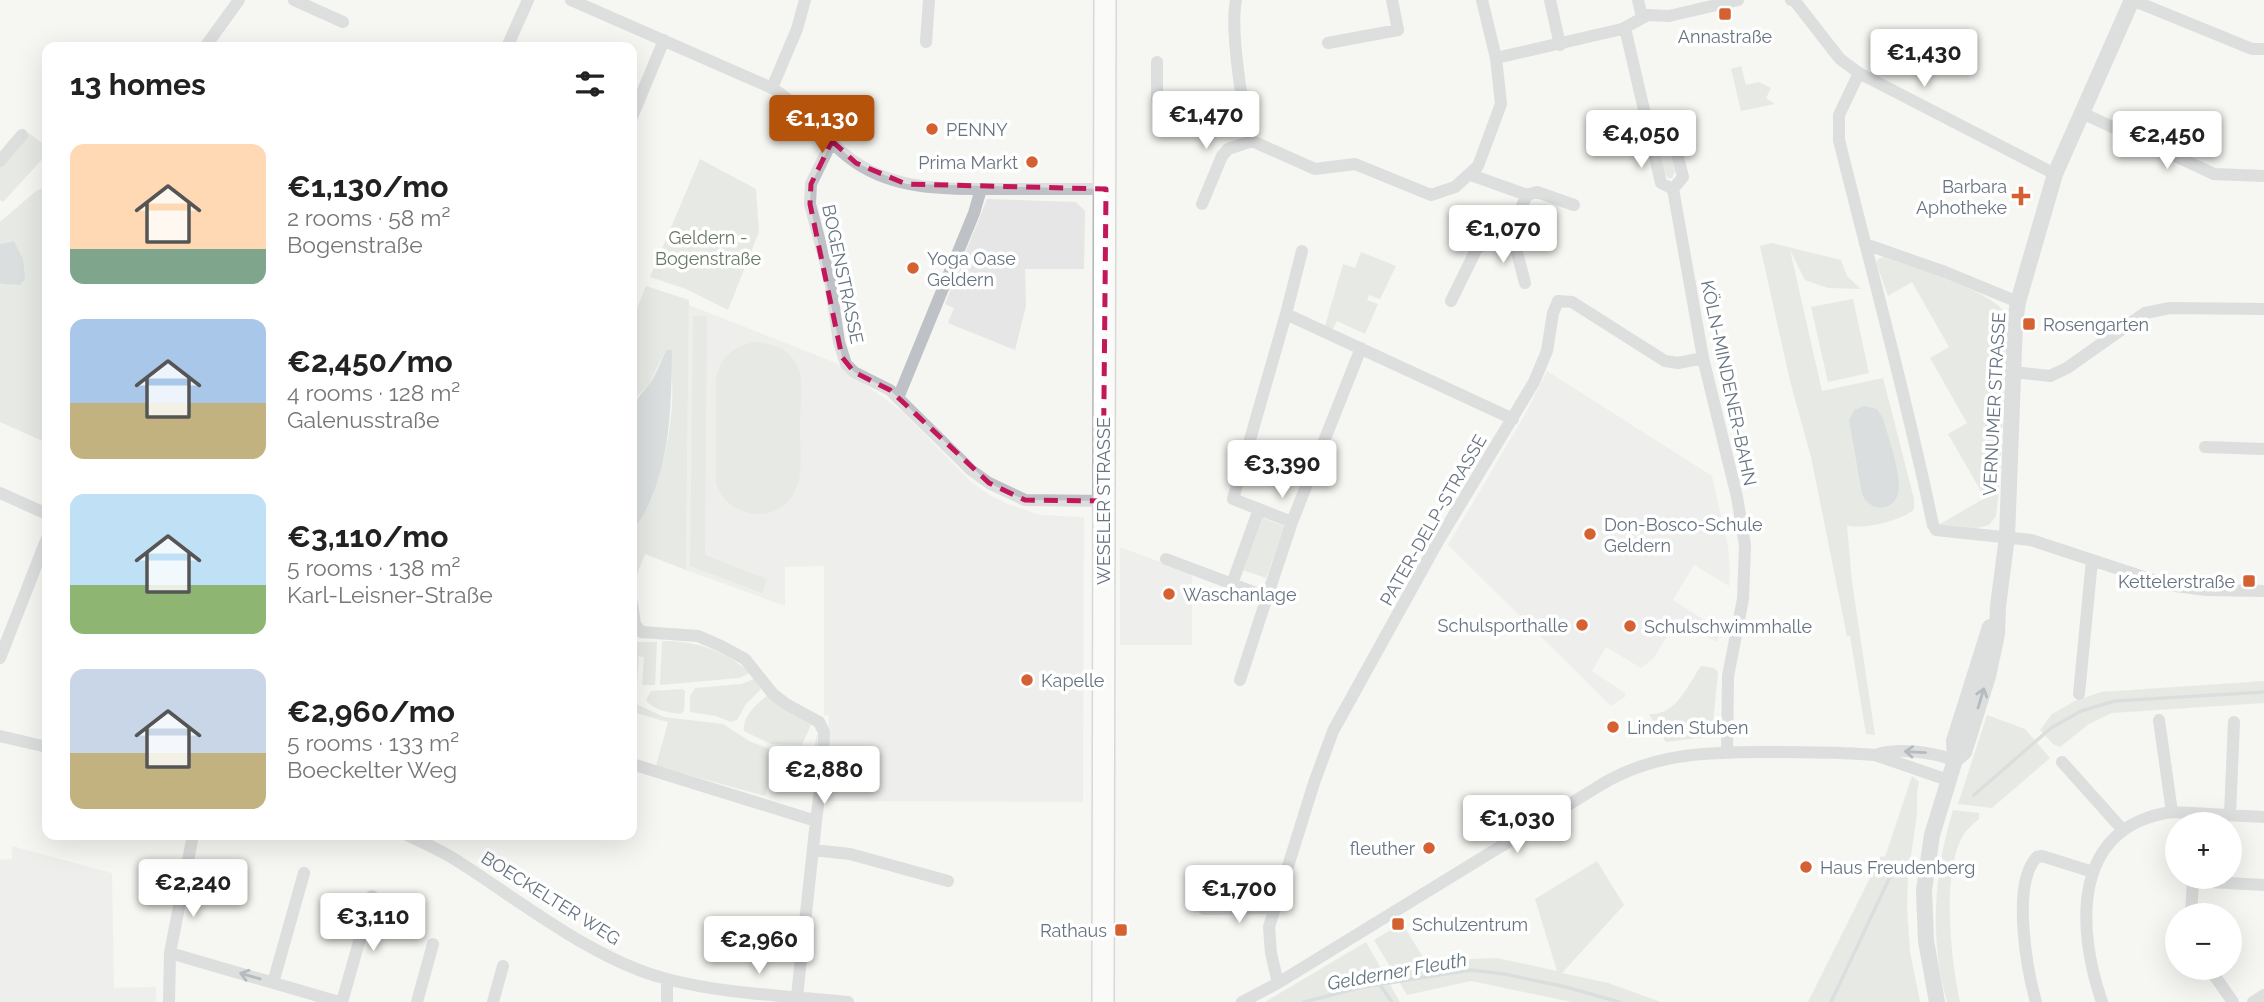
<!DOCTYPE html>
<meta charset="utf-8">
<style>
:root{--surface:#fff;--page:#f6f6f6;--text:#222;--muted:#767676;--accent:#b45309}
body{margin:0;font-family:Raleway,sans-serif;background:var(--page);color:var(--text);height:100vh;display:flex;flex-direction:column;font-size:26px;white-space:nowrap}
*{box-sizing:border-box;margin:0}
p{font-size:23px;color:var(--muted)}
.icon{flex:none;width:38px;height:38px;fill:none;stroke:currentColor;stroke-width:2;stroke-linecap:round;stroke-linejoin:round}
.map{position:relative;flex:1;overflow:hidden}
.details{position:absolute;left:42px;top:42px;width:595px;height:798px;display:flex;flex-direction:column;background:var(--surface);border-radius:14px;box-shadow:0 7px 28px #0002}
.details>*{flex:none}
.fabs{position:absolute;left:2165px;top:812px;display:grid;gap:14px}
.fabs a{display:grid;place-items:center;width:77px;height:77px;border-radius:50%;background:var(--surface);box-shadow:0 7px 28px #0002;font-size:35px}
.price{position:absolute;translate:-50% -60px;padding:0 16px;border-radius:7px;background:#fff;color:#222;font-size:23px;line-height:46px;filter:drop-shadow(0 2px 4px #0008)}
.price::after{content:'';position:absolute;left:50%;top:42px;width:21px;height:16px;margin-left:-10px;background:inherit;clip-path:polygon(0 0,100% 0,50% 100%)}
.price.on{background:var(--accent);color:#fff}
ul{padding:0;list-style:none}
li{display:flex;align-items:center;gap:21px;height:175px;padding:0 28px}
li span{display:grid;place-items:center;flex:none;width:196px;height:140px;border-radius:14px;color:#555}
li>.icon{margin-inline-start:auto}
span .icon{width:84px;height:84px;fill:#fffc;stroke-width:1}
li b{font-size:30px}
h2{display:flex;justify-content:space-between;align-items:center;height:84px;padding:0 28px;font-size:30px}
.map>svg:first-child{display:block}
.built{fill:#e5e6e5}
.green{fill:#d6dbd3}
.water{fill:#b8c2c7}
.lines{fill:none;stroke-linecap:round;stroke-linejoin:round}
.stream{stroke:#b8c2c7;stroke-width:3.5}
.primary-casing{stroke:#b2b5b9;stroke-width:24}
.minor{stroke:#bec1c5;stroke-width:12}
.tertiary{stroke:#bec1c5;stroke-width:16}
.primary{stroke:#fff;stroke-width:21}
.oneway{stroke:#667380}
.marked{fill:none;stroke:#c2185b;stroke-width:5;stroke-dasharray:14 9;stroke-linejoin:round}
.poi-dot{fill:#d56031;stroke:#fff;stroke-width:2.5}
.labels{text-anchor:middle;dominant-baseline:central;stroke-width:7;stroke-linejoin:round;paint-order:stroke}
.poi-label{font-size:18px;fill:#667380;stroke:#fff;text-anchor:start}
.park-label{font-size:18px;fill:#677864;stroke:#fff}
.street-label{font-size:18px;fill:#667380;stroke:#fff}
.water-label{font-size:19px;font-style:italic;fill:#62747d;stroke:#fff}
</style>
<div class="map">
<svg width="2264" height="1002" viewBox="0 0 2264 1002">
<rect width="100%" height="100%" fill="#f5f5f2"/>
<!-- built -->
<path class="built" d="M987,199L1076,202L1085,211L1084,269H1025L1026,306L1015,350L948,323L954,308L945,304Z
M689,305L836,363L904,413L971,482L991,496L1008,504L1040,515L1084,517L1083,802L826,801L829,716L824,715V566L785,567V606L686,570Z
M1547,371L1712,476L1728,546L1730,568L1729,586L1694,565L1673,600L1723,632L1716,642L1679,618L1653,659L1641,668L1606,647L1592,671L1625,693L1626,696L1611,706L1448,545L1527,411Z
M1120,547L1192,574V645H1120Z
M12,846L112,873L114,988L156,987V1002H0V860L12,859Z"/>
<!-- green -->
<path class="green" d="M1741,66L1746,85L1759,82L1771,88L1766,98L1775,104L1741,111L1731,69Z
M29,133L47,147V154L3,202L0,200V167L11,158Z
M1662,138L1668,141L1675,172L1672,178H1668C1661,169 1656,148 1662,138Z
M700,159L756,189L759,232L728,310L686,289L650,277Z
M47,186V443L0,422V284L3,285L14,241L0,244V222L36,191Z
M1772,243L1841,260L1847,276L1861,289L1828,288L1805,280L1790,250L1822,391L1883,378L1914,499V509C1905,520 1859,531 1847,525L1852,582L1875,735L1866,734L1850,636H1847L1811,457L1790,381L1760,246Z
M1361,252L1396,266L1380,299L1369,295L1367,300L1378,304L1365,334L1337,321L1332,330L1325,326L1343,264L1355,268Z
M1883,257C1910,267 1996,291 2007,316L2000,478L1996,516L1989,525L1977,528L1940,524L1985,498L1948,434L1967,423L1930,358L1949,347L1912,282L1888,296L1877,265V260Z
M646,286L689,300L686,570L645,554L635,580C632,569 628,543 632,532C635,521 645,510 650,499C667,462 681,388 666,350L649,384L637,397L632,419V321Z
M1853,299L1869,373L1828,382L1811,307Z
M693,316H707L705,555L767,579L762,593L690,566Z
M755,342C770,343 783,346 793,359C796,363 799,368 800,373C803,390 800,410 800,427C800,444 802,464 799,481C798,485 795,491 793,495C773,526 727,517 716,484V381C717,359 735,345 755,342Z
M1260,517L1285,526L1266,578L1240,569Z
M662,641C696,641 725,650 750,673L739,678L660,685Z
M632,642H657L655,685H642L644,657L639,656L637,685L632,690Z
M1701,666L1714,668L1718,672L1712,733L1706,737L1666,742L1649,714C1676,716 1687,686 1701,666Z
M754,679L761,689L746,704L737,720L731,722L716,716L690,712V696L695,688L741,684Z
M2264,681V703L2112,713L2089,724L2060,747L2053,744L2040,730L2052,714L2075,701L2101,692Z
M682,689L685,691L684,711L681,714C669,713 653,710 646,700L651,691Z
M767,696L811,725L802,745L771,744L744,731C742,717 756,704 767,696Z
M632,702L664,717L723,724L749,741L770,749L790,752L804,750L807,756L813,755L817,734L818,766L778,754L765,796L656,766L668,722L632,712Z
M1987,715L2025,729L2050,758L1992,808L1958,804Z
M1912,776L1919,782L1917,791V814L1908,876L1907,907L1910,952L1920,1002H1808L1881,856L1885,857Z
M1953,810L1979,813V819C1972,825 1965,831 1961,839C1942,878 1951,960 1960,1002H1947C1929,938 1934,873 1953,810Z
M1597,861L1624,905L1562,973L1608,983L1661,1002H1572L1471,981L1407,995L1374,940L1402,923L1429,967L1472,959L1497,958L1557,971L1535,899Z
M1366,942L1400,1002H1265Z"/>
<!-- water -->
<path class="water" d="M14,241L23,259L25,279L20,285L0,284V244Z
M666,350H672C671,413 671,479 632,532V419C635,397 638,399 650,383C657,373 661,361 666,350Z
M1864,406L1877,409L1883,418C1888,436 1900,471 1899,488C1898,511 1871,515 1862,494L1849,420L1854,410Z"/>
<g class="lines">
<!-- stream -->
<path class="stream" d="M1974,795L2051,728L2081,711L2115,701L2264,692
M1380,985L1392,1002
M1304,1002L1363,987L1471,970L1504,974L1566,987L1619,1002
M1831,1002L1896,864"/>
<defs>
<path id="primary" d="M1103,1002L1105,0"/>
</defs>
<!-- primary casing -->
<use href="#primary" class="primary-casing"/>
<!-- minor -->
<path class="minor" d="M294,0L343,22
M571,0L772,88C804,108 824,141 855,162C900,193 957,189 1010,189C1042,189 1074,189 1106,189
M1236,0C1230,30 1242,111 1252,141L1315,169L1355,164L1431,195L1455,187L1478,166L1501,104L1496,58L1622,29L1648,15L1669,16L1738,0
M1482,0L1496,58
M1550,0L1560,45
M1638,0L1642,17
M1791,0H1794L1840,59L1859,73L2055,174
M2132,0L2252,49H2264
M1625,28L1661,183L1673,189
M926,42L929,0
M1328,43L1398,30L1392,0
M205,47L239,0
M507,47L528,0
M1157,62V99L1243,100
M1859,73L1839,115V140C1871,269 1906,396 1933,525L1936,530L2031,540L2168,585L2206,590L2264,591
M772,88L797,29L805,0
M2082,113L2214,174L2264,176
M632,117L664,40
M1647,123L1670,127L1683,177L1673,189L1703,358L1737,497L1745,545L1743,599L1728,676L1727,752
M832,141L811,184L810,204L830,280L839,342L846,364L854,372L890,390L971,470L989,483L1025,500L1103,501
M0,161L22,135
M1471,175L1527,195L1537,192L1574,205
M1202,204L1222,156L1228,149L1252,141
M1509,235L1515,245L1525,283
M1865,244L1945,272L2018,302
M1451,301L1477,248L1509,235L1527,195
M1286,314L1302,251
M2013,372L2050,376L2067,368L2145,313L2170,308L2264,309
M898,398L974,213L981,189
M2205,447L2264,449
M0,493L47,514
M1292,522L1233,499L1286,314L1513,419
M1166,559L1267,597L1292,522L1361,348
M1232,584L1259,509
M632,603L635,624L641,632L698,636L721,646L745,659L773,694L786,704L819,722L824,732L823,767L816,821
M0,658L47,538
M1240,680L1267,597
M2079,694L2092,560
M2159,720L2172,812
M0,736L47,747
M1875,755C1901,747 1929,752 1955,760
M2062,762L2122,829
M632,764L816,821L797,996
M2230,814L2234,722
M407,835C424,843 443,851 459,862C522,902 595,961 667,979C723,994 790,996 848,1002
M813,850L850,854L948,881
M1204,909L1273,908
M2191,915L2193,881L2264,885
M170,953L339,1002
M2209,968L2233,1002
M667,979V1002
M273,983L304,873
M1278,983L1271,953L1269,927L1314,783L1333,731L1437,543L1534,382L1547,351L1553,313L1558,301L1572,302L1665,361L1678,363L1703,358
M169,1002L170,953L193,835
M342,1002L372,896
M417,1002L433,944
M493,1002L503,966
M1242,1002L1278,983L1604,783C1654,754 1705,752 1762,752C1795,752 1828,752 1860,754L1875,755L1948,780
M2036,1002C2027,970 2011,883 2037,857L2042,856L2093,872
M2102,1002C2076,927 2072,826 2172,812L2264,817
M2253,1002L2264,995"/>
<!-- tertiary -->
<path class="tertiary" d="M1955,760L1964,752L1967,743L1988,676L1997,634L1998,606L2007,537L2015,322L2018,302L2055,174L2132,0
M1937,1002L1926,941L1924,890L1932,835L1955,760L1954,741L1990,627"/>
<!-- primary -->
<use href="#primary" class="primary"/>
</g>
<!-- one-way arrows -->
<defs><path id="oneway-shaft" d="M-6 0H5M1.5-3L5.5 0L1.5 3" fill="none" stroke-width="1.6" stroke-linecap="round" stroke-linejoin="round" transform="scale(1.75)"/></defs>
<g class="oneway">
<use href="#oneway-shaft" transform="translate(1981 698) rotate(-73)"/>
<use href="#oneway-shaft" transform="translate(1915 752) rotate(-177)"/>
<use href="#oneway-shaft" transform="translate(250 976) rotate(-164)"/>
</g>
<!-- marked area -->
<path d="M0 0H2264V1002H0ZM832,141L856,163L906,184L1106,189L1103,501L1025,500L989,483L890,390L854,372L842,357L810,204L811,184Z" fill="#f5f5f2" fill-opacity=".55" fill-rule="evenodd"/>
<path class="marked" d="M832,141L856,163L906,184L1106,189L1103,501L1025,500L989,483L890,390L854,372L842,357L810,204L811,184Z"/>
<!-- markers -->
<g class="poi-dot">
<rect x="1718" y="7" width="14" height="14" rx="3.5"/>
<circle cx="932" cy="129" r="7"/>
<circle cx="1032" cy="162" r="7"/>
<path d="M2017.5 185.5h7v7h7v7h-7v7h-7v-7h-7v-7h7z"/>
<circle cx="913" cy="268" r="7"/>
<rect x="2022" y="317" width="14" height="14" rx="3.5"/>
<circle cx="1590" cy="534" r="7"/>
<rect x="2242" y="574" width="14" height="14" rx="3.5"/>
<circle cx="1169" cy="594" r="7"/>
<circle cx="1582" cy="625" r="7"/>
<circle cx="1630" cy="626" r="7"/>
<circle cx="1027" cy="680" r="7"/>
<circle cx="1613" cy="727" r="7"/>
<circle cx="1429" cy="848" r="7"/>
<circle cx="1806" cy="867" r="7"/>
<rect x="1391" y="917" width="14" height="14" rx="3.5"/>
<rect x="1114" y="923" width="14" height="14" rx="3.5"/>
</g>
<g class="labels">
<!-- poi labels -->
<g class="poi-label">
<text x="1725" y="36" text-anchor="middle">Annastraße</text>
<text x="946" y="129">PENNY</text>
<text x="1018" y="162" text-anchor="end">Prima Markt</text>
<text x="2007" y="186" text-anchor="end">Barbara<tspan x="2007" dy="21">Aphotheke</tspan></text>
<text x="927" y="258">Yoga Oase<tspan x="927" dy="21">Geldern</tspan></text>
<text x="2043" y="324">Rosengarten</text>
<text x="1604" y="524">Don-Bosco-Schule<tspan x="1604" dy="21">Geldern</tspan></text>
<text x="2235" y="581" text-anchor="end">Kettelerstraße</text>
<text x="1183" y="594">Waschanlage</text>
<text x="1568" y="625" text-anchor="end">Schulsporthalle</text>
<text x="1644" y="626">Schulschwimmhalle</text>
<text x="1041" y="680">Kapelle</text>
<text x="1627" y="727">Linden Stuben</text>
<text x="1415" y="848" text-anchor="end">fleuther</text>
<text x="1820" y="867">Haus Freudenberg</text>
<text x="1412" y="924">Schulzentrum</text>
<text x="1107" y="930" text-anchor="end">Rathaus</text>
</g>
<!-- park labels -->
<g class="park-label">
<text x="708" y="237">Geldern -<tspan x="708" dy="21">Bogenstraße</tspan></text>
</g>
<!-- street labels -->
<g class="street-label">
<text transform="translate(843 274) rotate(78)">BOGENSTRASSE</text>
<text transform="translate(1729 383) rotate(78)">KÖLN-MINDENER-BAHN</text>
<text transform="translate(1994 404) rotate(-87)">VERNUMER STRASSE</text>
<text transform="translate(1103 501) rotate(-90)">WESELER STRASSE</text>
<text transform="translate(1433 520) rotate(-60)">PATER-DELP-STRASSE</text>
<text transform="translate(551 898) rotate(32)">BOECKELTER WEG</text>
</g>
<!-- water labels -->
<g class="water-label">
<text transform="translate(1397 971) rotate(-10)">Gelderner Fleuth</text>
</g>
</g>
</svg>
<div class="fabs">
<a>+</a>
<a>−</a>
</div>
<b class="price" style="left:1924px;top:89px">€1,430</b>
<b class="price" style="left:1206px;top:151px">€1,470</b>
<b class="price on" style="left:822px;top:155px">€1,130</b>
<b class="price" style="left:1641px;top:170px">€4,050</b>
<b class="price" style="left:2167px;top:171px">€2,450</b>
<b class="price" style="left:1503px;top:265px">€1,070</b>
<b class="price" style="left:1282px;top:500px">€3,390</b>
<b class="price" style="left:824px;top:806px">€2,880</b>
<b class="price" style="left:1517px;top:855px">€1,030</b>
<b class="price" style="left:193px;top:919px">€2,240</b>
<b class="price" style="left:1239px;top:925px">€1,700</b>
<b class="price" style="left:373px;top:953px">€3,110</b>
<b class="price" style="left:759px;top:976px">€2,960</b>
<section class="details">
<h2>13 homes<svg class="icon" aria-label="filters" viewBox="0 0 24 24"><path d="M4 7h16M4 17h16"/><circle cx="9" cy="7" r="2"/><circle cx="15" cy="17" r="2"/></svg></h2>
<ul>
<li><span style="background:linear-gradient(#ffd9b3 75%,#7fa58c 0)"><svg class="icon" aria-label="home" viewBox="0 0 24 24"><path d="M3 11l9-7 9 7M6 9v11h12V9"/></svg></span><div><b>€1,130/mo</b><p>2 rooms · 58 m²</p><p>Bogenstraße</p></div></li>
<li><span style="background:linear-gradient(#a9c7e8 60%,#c2b280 0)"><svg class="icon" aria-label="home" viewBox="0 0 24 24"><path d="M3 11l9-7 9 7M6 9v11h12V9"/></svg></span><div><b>€2,450/mo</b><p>4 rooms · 128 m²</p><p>Galenusstraße</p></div></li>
<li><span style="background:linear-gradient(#bfe0f5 65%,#8fb573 0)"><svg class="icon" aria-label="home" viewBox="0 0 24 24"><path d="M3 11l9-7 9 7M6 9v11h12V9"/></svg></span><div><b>€3,110/mo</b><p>5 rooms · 138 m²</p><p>Karl-Leisner-Straße</p></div></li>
<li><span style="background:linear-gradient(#c9d6e8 60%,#c2b280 0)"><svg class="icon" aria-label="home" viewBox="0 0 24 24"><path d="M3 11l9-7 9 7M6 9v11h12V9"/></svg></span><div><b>€2,960/mo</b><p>5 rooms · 133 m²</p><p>Boeckelter Weg</p></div></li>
</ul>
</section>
</div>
